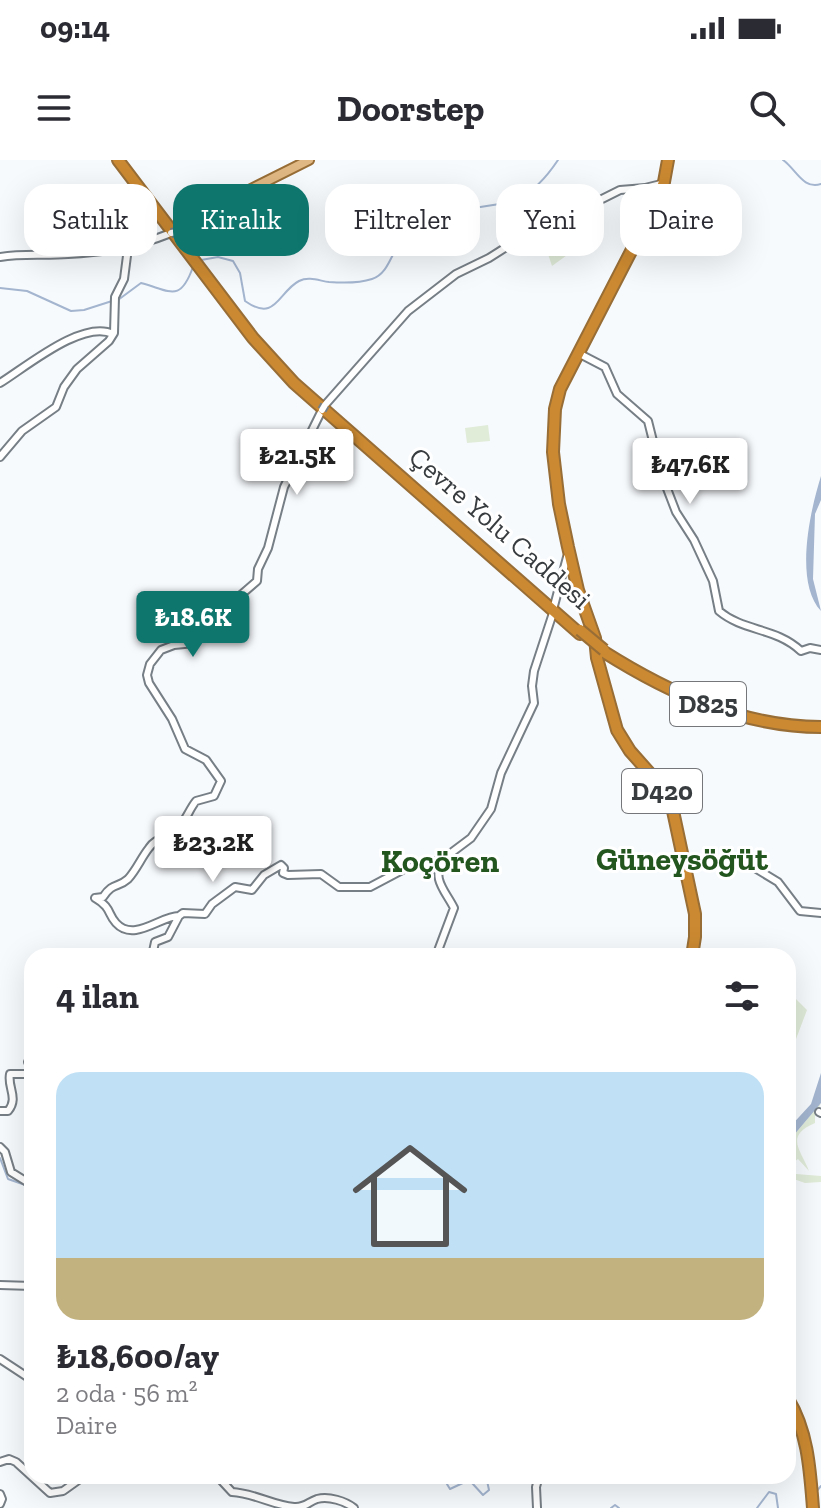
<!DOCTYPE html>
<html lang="tr">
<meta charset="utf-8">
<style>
:root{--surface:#fff;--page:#f7f7f7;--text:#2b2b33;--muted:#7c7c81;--line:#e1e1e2;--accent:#0f766e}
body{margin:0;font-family:"Zilla Slab",serif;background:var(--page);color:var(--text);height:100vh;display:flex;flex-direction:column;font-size:30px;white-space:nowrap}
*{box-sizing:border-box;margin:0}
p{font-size:26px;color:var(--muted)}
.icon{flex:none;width:44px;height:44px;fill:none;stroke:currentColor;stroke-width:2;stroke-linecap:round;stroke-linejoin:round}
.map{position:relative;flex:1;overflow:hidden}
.details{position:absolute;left:24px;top:788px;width:772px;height:536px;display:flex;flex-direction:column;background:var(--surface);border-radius:24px;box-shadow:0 8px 32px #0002}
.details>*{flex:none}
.top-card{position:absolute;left:24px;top:24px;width:774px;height:72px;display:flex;gap:16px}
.price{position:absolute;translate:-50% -68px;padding:0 18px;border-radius:8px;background:#fff;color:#222;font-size:26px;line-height:52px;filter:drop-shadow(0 2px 4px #0008)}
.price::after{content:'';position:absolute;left:50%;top:48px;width:24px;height:18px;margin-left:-12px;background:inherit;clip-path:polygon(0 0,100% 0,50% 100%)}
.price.on{background:var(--accent);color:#fff}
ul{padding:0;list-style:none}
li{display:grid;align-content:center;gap:16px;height:424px;padding:0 32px}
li+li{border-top:2px solid var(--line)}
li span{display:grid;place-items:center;height:248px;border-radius:24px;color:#555}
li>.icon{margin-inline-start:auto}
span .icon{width:144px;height:144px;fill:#fffc;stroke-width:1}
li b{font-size:34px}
h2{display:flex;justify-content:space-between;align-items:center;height:96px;padding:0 32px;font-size:34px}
.chip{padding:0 28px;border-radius:24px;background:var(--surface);box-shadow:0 8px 32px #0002;font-size:28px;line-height:72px}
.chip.on{background:var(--accent);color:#fff}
.status{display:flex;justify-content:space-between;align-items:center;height:56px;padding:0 40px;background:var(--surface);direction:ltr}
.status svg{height:22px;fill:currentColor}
header{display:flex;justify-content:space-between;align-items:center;height:104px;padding:0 32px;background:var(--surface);font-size:36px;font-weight:800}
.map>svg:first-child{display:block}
.green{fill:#e0ebd8}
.water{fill:#a3b5cf}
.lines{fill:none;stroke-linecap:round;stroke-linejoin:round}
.stream{stroke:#a3b5cf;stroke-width:2}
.minor-casing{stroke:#777f86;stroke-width:10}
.major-casing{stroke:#986e36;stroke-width:12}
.highway-casing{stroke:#986e36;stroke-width:14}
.minor{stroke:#fff;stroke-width:6}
.major{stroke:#e0b883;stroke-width:8}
.highway{stroke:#cb8931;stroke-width:10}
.minor-bridge-casing{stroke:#777f86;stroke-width:10;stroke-linecap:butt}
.highway-bridge-casing{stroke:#986e36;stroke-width:14;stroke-linecap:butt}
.minor-bridge{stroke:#fff;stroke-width:6}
.highway-bridge{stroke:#cb8931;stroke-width:10}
.labels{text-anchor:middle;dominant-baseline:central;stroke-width:6;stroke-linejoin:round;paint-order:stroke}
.shield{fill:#fff;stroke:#747679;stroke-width:2}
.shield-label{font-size:26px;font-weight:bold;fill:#383c3f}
.street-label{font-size:28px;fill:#383c3f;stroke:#fff}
.quarter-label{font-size:32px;font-weight:bold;fill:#23551f;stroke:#fff}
</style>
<div class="status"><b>09:14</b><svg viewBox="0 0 49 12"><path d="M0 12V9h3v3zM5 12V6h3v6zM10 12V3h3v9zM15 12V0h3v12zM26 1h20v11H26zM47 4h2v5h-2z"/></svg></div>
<header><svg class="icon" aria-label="menu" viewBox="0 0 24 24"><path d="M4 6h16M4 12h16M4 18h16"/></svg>Doorstep<svg class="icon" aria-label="search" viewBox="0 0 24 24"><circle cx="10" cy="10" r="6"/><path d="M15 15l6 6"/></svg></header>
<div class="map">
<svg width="821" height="1348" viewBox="0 0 821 1348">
<rect width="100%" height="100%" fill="#f7fafd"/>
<!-- green -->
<path class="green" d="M559,55L563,79L568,84L570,93L552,106L548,94L544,96L538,66Z
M488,265L490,281L467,283L465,268Z
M793,836L807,850L793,887L788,885V840Z
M821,943L815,956V963C784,976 801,990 809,1011L798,999L789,1006L796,1014L821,1016V1022L805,1023L788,1017V982Z"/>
<!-- water -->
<path class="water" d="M821,316V340L815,354L813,419L821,451C794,422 810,351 821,316Z
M821,913V943L788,982V969L811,944Z"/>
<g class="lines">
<!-- stream -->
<path class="stream" d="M783,0C796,9 803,30 821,24
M201,100L218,97L233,101L240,113L245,141C276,163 278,132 299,121C309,116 320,121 329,122C342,123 360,123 372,119C389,113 391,93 401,81C409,72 420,64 430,58C441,52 453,50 465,49C512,43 530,42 558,0
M0,128L27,131L71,151L84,150L112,141
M118,140L141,123C171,131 180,143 193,107
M0,998L8,1019L31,1027
M442,1316L450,1329L465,1322L472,1323L483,1335L489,1330L486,1316
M533,1329L535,1342
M816,1332L821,1326
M611,1348L615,1345L619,1348
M757,1348L769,1332L776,1334L778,1348"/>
<defs>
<path id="minor" d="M0,97C23,93 45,96 68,94C106,92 136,87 171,73
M578,193L605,207L617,234L648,261L661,313L676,352L694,380L713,421L719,451C744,472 775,467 801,491L810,488L821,490
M0,223C26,207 83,159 113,174
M325,245L408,151L456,114L489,98L560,53L582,49L620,30L645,28L661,24
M0,297L22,271L56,247L64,227L77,209L109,181L114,173L115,137L124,119L128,88
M554,446L567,397
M684,703L706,704L737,700L745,702L778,722L800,751L821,753
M95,738L103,737C113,722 118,728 128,719C137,709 141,698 149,688C156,677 167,679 175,671C186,662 188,651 196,641L214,636L221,621L206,600L185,589L172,559L149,523L147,515L150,504L161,490L174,485L195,483L212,460L257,421L258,409L268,388L284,327L322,250
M95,738C112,748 107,753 116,763C134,783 162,755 179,756
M152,796L155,782L168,777L179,756L183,753L205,754L212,744L235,727L252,730L264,715L281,705L284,708L283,713L288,715L321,714L339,727H370L404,709L443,699L471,678L491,649L501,613L534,543L532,526L534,511L553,453
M436,796L454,748C445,730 431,719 443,699
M32,899L28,902L32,905
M0,951H8C19,938 7,927 10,914H32
M819,952L821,953
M0,987L5,992L11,1012L32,1025
M0,1125L32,1126
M0,1199L32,1220
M0,1302L9,1299L16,1302L50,1333L63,1331L84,1316
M203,1316L220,1319L232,1332C254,1333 272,1345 294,1347C305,1348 308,1342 317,1339C329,1336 345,1341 354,1348
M0,1334L2,1339L0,1344
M537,1348L536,1327L539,1316"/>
<path id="major" d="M179,71L192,66L239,35L309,0"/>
<path id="highway" d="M118,0L253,178L294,223L580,474
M668,0L664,22L656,43L560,229L555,249L553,292L559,344L568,387L578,430L595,478L597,498L617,570L630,591L662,627L673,651L695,754V777L692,796
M604,492C669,533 743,567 821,567
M788,1239C808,1272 810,1310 813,1348"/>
</defs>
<!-- minor casing -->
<use href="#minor" class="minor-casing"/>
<!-- major casing -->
<use href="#major" class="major-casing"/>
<!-- highway casing -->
<use href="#highway" class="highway-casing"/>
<!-- minor -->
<use href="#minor" class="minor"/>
<!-- major -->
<use href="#major" class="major"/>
<!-- highway -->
<use href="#highway" class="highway"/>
<defs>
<path id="minor-bridge" d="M171,73L177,72
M322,250L325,245"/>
<path id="highway-bridge" d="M580,470L604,490"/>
</defs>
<!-- minor-bridge casing -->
<use href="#minor-bridge" class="minor-bridge-casing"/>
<!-- highway-bridge casing -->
<use href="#highway-bridge" class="highway-bridge-casing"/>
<!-- minor-bridge -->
<use href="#minor-bridge" class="minor-bridge"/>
<!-- highway-bridge -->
<use href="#highway-bridge" class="highway-bridge"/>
</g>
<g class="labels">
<!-- shield labels -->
<g class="shield">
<rect x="670" y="522" width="76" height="44" rx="6"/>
<rect x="622" y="609" width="80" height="44" rx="6"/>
</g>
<g class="shield-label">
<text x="708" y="544">D825</text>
<text x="662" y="631">D420</text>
</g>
<!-- street labels -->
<g class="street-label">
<text transform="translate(500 368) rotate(41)">Çevre Yolu Caddesi</text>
</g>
<!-- quarter labels -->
<g class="quarter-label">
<text x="682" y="699">Güneysöğüt</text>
<text x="440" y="701">Koçören</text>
</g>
</g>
</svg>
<b class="price" style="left:297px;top:337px">₺21.5K</b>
<b class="price" style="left:690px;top:346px">₺47.6K</b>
<b class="price on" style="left:193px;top:499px">₺18.6K</b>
<b class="price" style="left:213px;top:724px">₺23.2K</b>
<div class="top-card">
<a class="chip">Satılık</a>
<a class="chip on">Kiralık</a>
<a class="chip">Filtreler</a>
<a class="chip">Yeni</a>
<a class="chip">Daire</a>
</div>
<section class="details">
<h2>4 ilan<svg class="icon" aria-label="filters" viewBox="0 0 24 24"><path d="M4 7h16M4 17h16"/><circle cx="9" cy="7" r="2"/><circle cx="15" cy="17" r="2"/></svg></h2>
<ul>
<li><span style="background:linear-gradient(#bfe0f5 75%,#c2b280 0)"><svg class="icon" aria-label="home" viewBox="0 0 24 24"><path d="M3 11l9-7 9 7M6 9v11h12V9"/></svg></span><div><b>₺18,600/ay</b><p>2 oda · 56 m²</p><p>Daire</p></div></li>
</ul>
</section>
</div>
